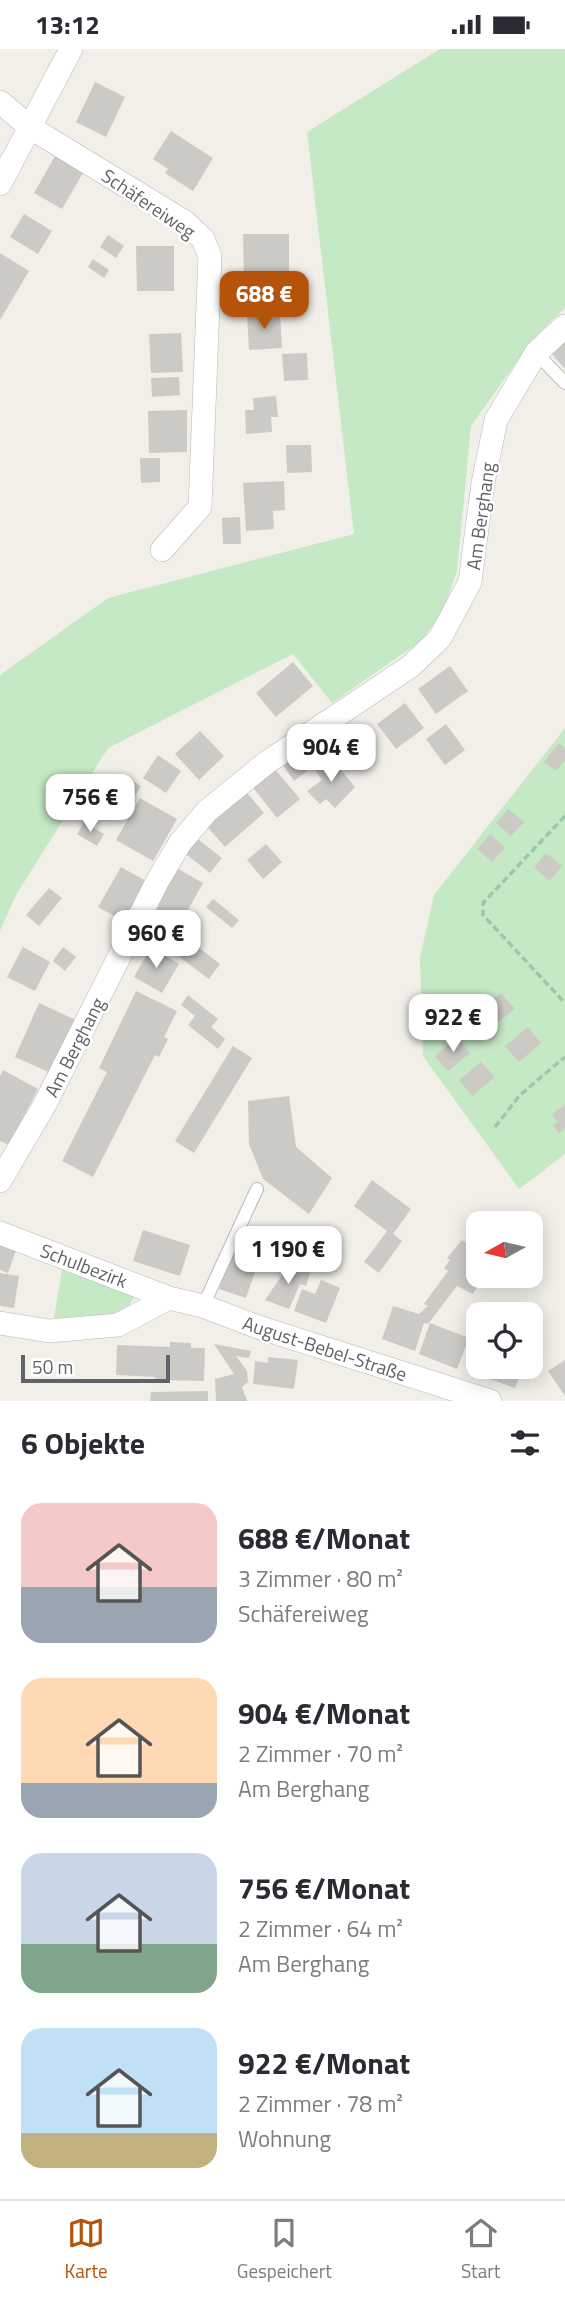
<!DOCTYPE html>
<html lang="de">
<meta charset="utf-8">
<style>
:root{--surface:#fff;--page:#f2f2f3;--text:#2b2b33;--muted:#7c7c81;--line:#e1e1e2;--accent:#b45309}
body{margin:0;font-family:"Titillium Web",sans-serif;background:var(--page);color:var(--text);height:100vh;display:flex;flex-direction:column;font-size:26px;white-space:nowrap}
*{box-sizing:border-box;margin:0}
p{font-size:23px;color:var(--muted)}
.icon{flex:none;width:38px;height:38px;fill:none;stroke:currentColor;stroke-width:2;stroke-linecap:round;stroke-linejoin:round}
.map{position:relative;height:1352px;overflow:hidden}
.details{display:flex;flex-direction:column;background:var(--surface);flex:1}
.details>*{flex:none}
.needle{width:46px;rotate:262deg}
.buttons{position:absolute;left:466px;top:1162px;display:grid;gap:14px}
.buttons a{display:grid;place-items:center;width:77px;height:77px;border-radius:14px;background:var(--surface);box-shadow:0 4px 18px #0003;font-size:35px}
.scale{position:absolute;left:21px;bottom:18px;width:149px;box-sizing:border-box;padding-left:7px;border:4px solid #5f6368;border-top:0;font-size:19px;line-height:24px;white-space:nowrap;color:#5f6368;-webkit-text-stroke:5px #fff;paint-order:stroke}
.price{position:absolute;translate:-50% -60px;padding:0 16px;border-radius:14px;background:#fff;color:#222;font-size:23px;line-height:46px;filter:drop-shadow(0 2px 4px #0008)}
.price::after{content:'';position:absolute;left:50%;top:42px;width:21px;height:16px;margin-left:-10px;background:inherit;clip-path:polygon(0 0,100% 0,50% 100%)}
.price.active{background:var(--accent);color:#fff}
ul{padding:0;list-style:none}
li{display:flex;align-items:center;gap:21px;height:175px;padding:0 21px}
li span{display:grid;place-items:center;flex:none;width:196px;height:140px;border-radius:21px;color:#555}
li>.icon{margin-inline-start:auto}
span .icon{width:84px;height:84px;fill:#fffc;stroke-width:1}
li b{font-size:30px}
h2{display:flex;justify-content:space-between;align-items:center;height:84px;padding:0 21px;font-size:30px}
.status{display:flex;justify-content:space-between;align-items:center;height:49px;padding:0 35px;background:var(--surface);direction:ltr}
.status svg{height:19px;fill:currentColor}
.dock{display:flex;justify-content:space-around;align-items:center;height:98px;border-top:2px solid var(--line);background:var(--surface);font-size:19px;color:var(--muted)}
.dock a{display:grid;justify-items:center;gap:4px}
.dock .active{color:var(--accent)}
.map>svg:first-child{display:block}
.green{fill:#c5e8c5}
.building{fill:#cccac5}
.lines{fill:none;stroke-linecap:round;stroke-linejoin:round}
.service-casing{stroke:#b5b8bc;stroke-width:14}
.minor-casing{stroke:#b5b8bc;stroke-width:24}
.path{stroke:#9cc7a9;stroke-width:3.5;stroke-dasharray:7 3.5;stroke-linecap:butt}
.service{stroke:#fff;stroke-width:12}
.minor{stroke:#fff;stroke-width:23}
.labels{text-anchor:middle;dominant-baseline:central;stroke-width:5;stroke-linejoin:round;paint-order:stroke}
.street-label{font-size:19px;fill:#5f6368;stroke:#fff}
</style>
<div class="status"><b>13:12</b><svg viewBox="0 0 49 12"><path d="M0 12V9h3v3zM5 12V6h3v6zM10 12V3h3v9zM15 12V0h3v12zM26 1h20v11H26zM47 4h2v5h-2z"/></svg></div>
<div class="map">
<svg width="565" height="1352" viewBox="0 0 565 1352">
<rect width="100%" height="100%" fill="#f1efe8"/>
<!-- green -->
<path class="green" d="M440,0H565V259L532,291L471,377L457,522L443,562L421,592L332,654L293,605L108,699L16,846L0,882V626L108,549L354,485L307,83Z
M565,679V1105L519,1140L423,1007L420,909L434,846Z
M62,1221L136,1244L126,1263L110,1268L54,1269Z"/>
<!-- building -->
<path class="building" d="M95,33L125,48L106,88L76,73Z
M171,82L213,109L193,142L165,124L168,120L153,110Z
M55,107L83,124L62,160L34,144Z
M24,165L52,182L38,205L10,188Z
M243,185H289V227H244Z
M108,186L124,197L116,209L100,198Z
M136,197H174V242H137Z
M0,204L29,222L0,271Z
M93,210L109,221L104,229L88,218Z
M280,263L282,299L249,301L247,265Z
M181,284L183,323L151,324L149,285Z
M565,292V320L551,304Z
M307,304L308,331L284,332L282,305Z
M179,328L180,346L152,348L151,329Z
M276,347L278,368H271L272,383L246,385L245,361H254L253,349Z
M187,361V403L149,404L148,362Z
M286,396H311L312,423L287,424Z
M140,409H160V433L141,434Z
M284,432L285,461L273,462L274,480L246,482L243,434Z
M240,468L241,495H223L222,469Z
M293,613L313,637L276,668L256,644Z
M450,617L468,642L436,665L418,640Z
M405,654L424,679L396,700L377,675Z
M446,675L465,701L445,716L426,690Z
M200,682L224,707L199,731L175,705Z
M318,688L330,705L294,732L282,715Z
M559,694L565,699V711L556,722L544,713Z
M158,706L181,722L166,744L143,729Z
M331,709L355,738L335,759L326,750L320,755L307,742L322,731L314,720Z
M273,718L300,750L277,769L251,736Z
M123,726L141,737L131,752L122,746L119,751L111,746Z
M244,740L264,764L225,798L204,774Z
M140,749L177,770L153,812L116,791Z
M508,760L524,773L511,787L496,774Z
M84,773L104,785L97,797L77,785Z
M490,785L505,799L492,813L477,800Z
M194,787L222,809L210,824L182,802Z
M266,795L282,813L263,830L247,811Z
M546,804L562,817L549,832L534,818Z
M121,818L146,832L123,872L98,858Z
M175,818L203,834L179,877L152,861Z
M49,839L62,849L39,877L26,866Z
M213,850L239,871L232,879L206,858Z
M185,888L220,915L209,930L173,903Z
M23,898L50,913L35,942L7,928Z
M63,898L76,908L65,922L53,912Z
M151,898L179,915L162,944L134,928Z
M136,942L177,962L164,988L168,990L159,1008L155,1006L93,1128L62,1112L107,1023L99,1019Z
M501,944L515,960L492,978L479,962Z
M188,946L218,970L211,978L225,990L218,1000L188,976L195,967L181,956Z
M39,954L76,971L51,1024L15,1008Z
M528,978L541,994L519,1013L505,997Z
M457,988L470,1004L448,1022L435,1007Z
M233,997L252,1009L194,1104L175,1092Z
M481,1013L495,1028L472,1047L459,1031Z
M3,1021L38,1040L9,1096L0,1092V1027Z
M289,1047L296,1098L332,1129L309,1165L263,1130L249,1095L248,1052Z
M565,1056V1080L559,1084L553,1076L558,1073L552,1065Z
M372,1131L411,1160L393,1185L402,1192L379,1224L364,1213L387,1182L354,1157Z
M143,1181L190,1196L180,1227L133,1212Z
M462,1191L478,1202V1206L470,1219L478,1224V1227L484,1228L473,1245L457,1237L428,1275L424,1274L415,1302L382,1290L393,1257L419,1265L428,1257L424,1255L448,1222L444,1219L450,1211L447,1209Z
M0,1196L16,1201L8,1224L0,1221Z
M232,1204L258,1214L246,1249L219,1240Z
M290,1214L310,1224L306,1237L300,1235L289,1260L265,1251Z
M0,1224L19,1227L14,1259L0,1257Z
M321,1231L340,1239L326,1274L294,1262L302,1240L315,1245Z
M430,1274L469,1289L457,1320L419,1305Z
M170,1293L191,1294V1299H205L204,1332L156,1331L155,1328L116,1326L117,1296L170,1298Z
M214,1295L251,1302L249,1309L236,1307L247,1322L248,1333L242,1338L247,1352H216L215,1330L234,1325Z
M268,1308L298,1311L294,1340L253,1335L255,1312L268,1314Z
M565,1311V1347L548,1322Z
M478,1318H523L515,1339L476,1325Z
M208,1342V1352H150L151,1343Z"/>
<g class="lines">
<defs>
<path id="service" d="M536,304L565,334
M203,1257L257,1140"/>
<path id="minor" d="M0,53L31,79L185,173L203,190L210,207L200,458L162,501
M0,135L71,0
M0,1132L45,1055L158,831L180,794L207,762L266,714L411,617L440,589L470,533L483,434L496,371L536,304L565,277
M0,1184L169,1249L203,1257L258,1278L490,1352
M0,1274L49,1282L118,1276L169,1249"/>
</defs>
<!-- service casing -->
<use href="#service" class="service-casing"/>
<!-- minor casing -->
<use href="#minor" class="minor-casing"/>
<!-- path -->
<path class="path" d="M565,767L483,854V866L565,954
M495,1078L520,1046L565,1008"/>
<!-- service -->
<use href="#service" class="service"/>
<!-- minor -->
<use href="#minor" class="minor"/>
</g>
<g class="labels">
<!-- street labels -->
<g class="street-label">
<text transform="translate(149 154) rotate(34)">Schäfereiweg</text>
<text transform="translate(480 467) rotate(-82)">Am Berghang</text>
<text transform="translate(74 998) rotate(-63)">Am Berghang</text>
<text transform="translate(84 1216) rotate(21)">Schulbezirk</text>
<text transform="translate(325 1299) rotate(18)">August-Bebel-Straße</text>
</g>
</g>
</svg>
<div class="buttons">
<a><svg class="needle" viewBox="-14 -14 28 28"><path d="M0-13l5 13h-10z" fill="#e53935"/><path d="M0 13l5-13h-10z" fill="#7c7c81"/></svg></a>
<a><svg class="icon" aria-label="locate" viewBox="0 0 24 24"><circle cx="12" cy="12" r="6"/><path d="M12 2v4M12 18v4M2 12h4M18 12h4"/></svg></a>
</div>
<div class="scale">50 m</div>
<b class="price active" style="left:264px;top:282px">688 €</b>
<b class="price" style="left:331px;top:735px">904 €</b>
<b class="price" style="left:90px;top:785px">756 €</b>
<b class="price" style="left:156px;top:921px">960 €</b>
<b class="price" style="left:453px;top:1005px">922 €</b>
<b class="price" style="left:288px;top:1237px">1 190 €</b>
</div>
<section class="details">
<h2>6 Objekte<svg class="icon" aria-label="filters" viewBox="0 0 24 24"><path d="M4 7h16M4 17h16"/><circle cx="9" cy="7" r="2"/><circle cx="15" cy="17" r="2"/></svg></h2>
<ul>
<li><span style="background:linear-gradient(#f6c9c9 60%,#9aa5b1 0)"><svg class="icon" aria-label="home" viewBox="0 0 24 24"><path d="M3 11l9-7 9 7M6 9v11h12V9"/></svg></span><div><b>688 €/Monat</b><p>3 Zimmer · 80 m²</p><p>Schäfereiweg</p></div></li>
<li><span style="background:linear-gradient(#ffd9b3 75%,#9aa5b1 0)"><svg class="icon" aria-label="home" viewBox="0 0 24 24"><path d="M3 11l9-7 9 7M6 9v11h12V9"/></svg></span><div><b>904 €/Monat</b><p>2 Zimmer · 70 m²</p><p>Am Berghang</p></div></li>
<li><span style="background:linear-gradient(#c9d6e8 65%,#7fa58c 0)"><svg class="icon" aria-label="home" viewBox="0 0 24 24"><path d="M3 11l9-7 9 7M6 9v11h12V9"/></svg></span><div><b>756 €/Monat</b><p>2 Zimmer · 64 m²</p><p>Am Berghang</p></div></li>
<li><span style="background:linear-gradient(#bfe0f5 75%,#c2b280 0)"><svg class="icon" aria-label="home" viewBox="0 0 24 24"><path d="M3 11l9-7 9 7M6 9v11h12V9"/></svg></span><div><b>922 €/Monat</b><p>2 Zimmer · 78 m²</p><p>Wohnung</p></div></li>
</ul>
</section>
<nav class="dock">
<a class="active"><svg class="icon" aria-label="map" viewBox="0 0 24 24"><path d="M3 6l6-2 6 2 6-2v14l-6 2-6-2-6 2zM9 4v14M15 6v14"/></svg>Karte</a>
<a><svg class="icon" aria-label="saved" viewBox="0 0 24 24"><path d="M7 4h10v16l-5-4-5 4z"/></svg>Gespeichert</a>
<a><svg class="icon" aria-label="home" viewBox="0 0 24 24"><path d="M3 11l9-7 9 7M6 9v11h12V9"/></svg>Start</a>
</nav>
